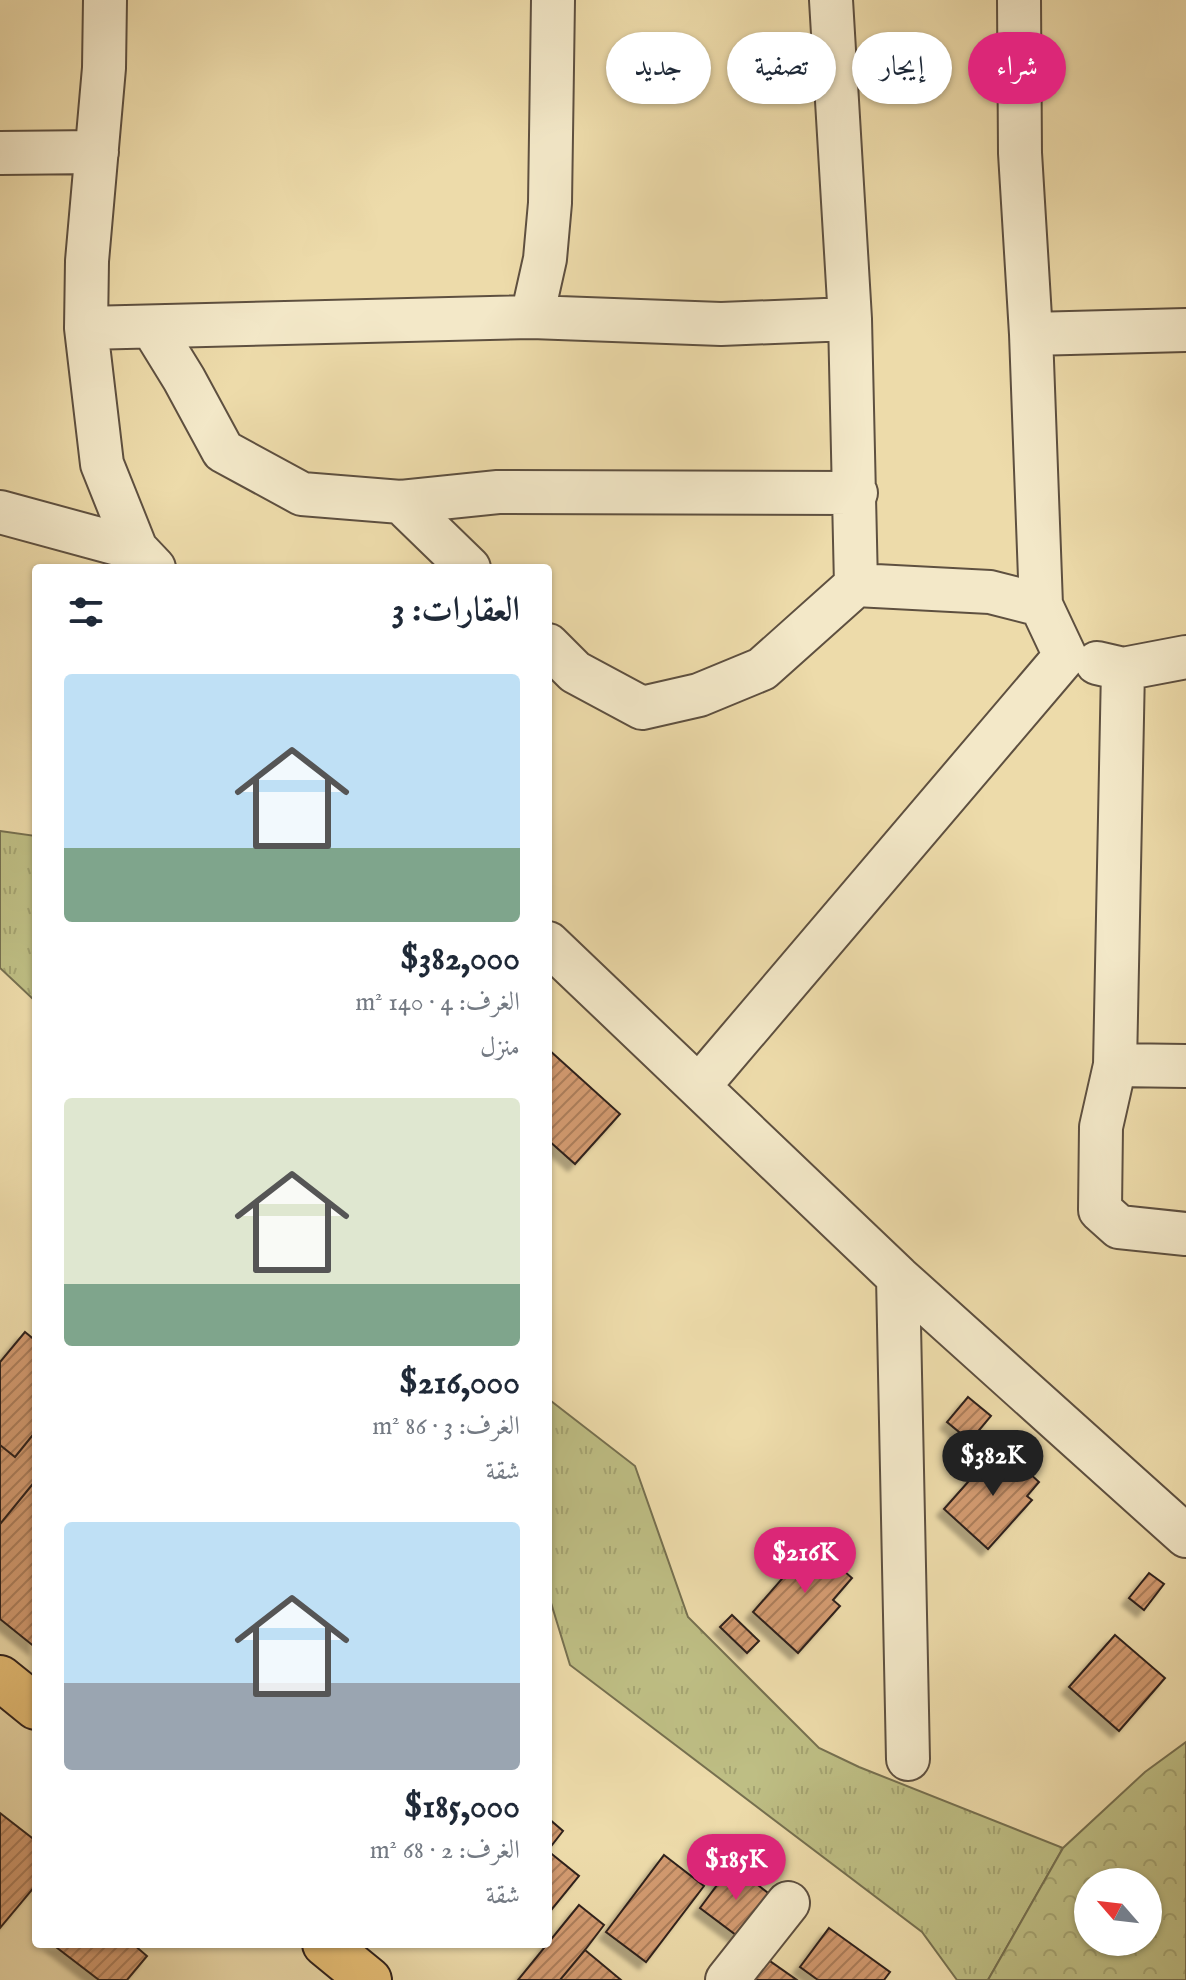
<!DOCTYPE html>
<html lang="ar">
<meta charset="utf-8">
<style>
:root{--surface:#fff;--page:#f2f2f3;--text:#1f2937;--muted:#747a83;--accent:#db2777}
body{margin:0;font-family:"IM FELL English",Amiri,serif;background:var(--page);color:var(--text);direction:rtl;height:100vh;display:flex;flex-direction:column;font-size:30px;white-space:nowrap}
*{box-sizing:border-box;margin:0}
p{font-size:26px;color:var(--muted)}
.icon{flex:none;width:44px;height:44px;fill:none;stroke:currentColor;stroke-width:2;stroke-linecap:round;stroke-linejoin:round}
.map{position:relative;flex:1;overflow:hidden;direction:ltr}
.sheet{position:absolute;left:32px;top:564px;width:520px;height:1384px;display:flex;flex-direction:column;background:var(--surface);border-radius:8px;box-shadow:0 2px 6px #0004;direction:rtl}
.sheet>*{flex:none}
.top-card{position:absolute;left:576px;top:32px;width:490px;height:72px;direction:rtl;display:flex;gap:16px}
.needle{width:52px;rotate:298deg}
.tools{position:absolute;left:1074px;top:1868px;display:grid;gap:16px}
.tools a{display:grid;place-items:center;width:88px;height:88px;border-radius:50%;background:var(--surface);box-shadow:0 2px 6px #0004;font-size:40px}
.price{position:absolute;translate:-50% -68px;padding:0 18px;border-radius:28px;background:var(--accent);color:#fff;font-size:26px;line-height:52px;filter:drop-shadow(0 2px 4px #0008)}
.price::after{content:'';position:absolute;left:50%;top:48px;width:24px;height:18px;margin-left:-12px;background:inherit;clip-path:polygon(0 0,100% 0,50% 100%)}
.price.on{background:#222;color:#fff}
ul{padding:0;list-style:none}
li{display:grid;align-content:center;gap:16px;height:424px;padding:0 32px}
li span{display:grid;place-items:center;height:248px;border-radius:8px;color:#555}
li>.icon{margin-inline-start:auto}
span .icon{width:144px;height:144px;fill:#fffc;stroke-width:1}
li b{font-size:34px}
h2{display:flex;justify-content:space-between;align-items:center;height:96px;padding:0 32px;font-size:34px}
.pill{padding:0 28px;border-radius:36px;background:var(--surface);box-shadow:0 2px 6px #0004;font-size:28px;line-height:72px}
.pill.on{background:var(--accent);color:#fff}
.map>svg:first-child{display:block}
.grass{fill:url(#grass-tufts);stroke:#767050;stroke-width:2}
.forest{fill:url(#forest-crowns);stroke:#767050;stroke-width:2;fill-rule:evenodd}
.building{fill:url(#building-hatch);stroke:#2f211c;stroke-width:2;filter:url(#shadow)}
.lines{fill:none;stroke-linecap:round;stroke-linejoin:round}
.minor-casing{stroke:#5e5040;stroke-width:46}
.major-casing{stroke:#2f211c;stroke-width:48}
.minor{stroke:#f3e8c8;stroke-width:42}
.major{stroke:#e6be75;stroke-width:44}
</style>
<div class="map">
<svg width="1186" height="1980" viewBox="0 0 1186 1980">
<defs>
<pattern id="grass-tufts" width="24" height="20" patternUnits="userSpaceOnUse" patternTransform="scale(2)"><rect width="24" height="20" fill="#bebe84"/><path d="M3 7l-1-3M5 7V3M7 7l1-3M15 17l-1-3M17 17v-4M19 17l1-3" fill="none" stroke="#a4a371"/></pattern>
<pattern id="forest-crowns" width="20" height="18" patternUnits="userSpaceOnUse" patternTransform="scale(2)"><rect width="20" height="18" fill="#bebe84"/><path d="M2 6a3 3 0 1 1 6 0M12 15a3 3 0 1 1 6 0" fill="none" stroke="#a4a371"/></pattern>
<pattern id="building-hatch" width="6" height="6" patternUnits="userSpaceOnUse" patternTransform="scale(2)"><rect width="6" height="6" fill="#d29a6f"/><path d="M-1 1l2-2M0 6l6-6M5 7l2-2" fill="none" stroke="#ab7d5a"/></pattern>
<filter id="shadow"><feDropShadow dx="-7" dy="7" stdDeviation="2" flood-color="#0004"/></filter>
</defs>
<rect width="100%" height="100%" fill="#eddbaa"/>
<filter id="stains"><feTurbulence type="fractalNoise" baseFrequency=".0025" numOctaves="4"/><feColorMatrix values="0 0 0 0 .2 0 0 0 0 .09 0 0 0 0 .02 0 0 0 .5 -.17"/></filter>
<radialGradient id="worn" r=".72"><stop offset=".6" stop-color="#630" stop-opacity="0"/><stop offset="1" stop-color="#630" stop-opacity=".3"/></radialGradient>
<!-- grass -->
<path class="grass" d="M0,831L36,836V1009L33,999L0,968Z
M551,1401L635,1466L688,1617L819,1748L859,1767L1063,1848L988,1980H957L922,1932L570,1665L548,1593V1402Z"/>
<!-- forest -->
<path class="forest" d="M1186,1742V1980H988L1063,1848L1145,1772ZM1088,1882H1148V1942H1088Z"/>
<!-- building -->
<path class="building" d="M548,1049L620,1114L575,1164L548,1140Z
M25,1332L36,1341V1431L15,1457L0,1445V1362Z
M968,1397L991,1416L970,1441L947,1422Z
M36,1431V1480L0,1524V1445L15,1457Z
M1000,1446L1039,1482L1027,1496L1032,1500L988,1549L944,1509Z
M36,1480V1648L0,1619V1524Z
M829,1537L838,1544L840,1549L836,1564L852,1578L833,1600L840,1606L798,1653L753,1612L814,1542Z
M1149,1573L1164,1584L1144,1610L1129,1598Z
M732,1615L759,1641L747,1653L720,1627Z
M1115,1635L1165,1678L1119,1731L1069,1687Z
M0,1813L36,1841V1885L0,1928Z
M548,1818L563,1831L548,1850Z
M548,1851L579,1876L548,1914Z
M664,1855L704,1886L646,1962L606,1932Z
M732,1865L772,1896L740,1938L700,1908Z
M579,1905L604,1925L585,1950L560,1980H518Z
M829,1928L890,1972L884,1980H818L800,1967Z
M52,1944H133L147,1956L127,1980H99Z
M585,1950L621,1980H560Z
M757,1952L797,1980H735Z"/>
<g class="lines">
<defs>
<path id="minor" d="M105,0L104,68L87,261L86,328L102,464L136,549L154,568
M553,0L550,203L545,259L532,317L721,324L850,319
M831,0L850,319L856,585
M1019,0L1020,153L1031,334L1041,605L1065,656
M0,153L97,152
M152,327L184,379L223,451L302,494L401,502L498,492L856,493
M86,328L532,317
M1031,334L1186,330
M401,502L469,568
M0,512L136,549
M548,645L575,672L642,708L699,695L762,669L856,585L990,592L1041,605
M1097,663L1123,669L1186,657
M1123,669L1115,1065L1101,1127L1100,1210L1119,1227L1186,1234
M548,943L898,1277L1186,1536
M1115,1065L1186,1066
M699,1086L1065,656
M898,1277L908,1759
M727,1980L788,1903"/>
<path id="major" d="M0,1678L36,1707
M325,1944L369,1980"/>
</defs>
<!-- minor casing -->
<use href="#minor" class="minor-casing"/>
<!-- major casing -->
<use href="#major" class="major-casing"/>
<!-- minor -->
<use href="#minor" class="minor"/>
<!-- major -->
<use href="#major" class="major"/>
</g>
<rect width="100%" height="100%" filter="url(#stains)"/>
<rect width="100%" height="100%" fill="url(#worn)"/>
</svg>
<div class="tools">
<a><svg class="needle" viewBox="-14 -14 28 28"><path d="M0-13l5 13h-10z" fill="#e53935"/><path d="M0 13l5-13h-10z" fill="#747a83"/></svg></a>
</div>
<b class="price on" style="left:993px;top:1498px">$382K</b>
<b class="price" style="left:805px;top:1595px">$216K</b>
<b class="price" style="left:736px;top:1902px">$185K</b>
<div class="top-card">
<a class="pill on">شراء</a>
<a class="pill">إيجار</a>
<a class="pill">تصفية</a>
<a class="pill">جديد</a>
</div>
<section class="sheet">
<h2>العقارات: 3<svg class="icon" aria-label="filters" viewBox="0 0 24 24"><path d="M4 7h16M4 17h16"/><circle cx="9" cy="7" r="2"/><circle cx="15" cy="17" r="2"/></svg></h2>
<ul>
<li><span style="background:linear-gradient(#bfe0f5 70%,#7fa58c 0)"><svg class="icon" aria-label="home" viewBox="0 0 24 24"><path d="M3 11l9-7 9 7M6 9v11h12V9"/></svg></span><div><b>$382,000</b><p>الغرف: 4 · 140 m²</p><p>منزل</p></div></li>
<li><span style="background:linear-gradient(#dfe7d0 75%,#7fa58c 0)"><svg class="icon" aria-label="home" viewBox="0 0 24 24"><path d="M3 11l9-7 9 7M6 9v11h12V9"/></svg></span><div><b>$216,000</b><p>الغرف: 3 · 86 m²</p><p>شقة</p></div></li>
<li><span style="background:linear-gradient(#bfe0f5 65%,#9aa5b1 0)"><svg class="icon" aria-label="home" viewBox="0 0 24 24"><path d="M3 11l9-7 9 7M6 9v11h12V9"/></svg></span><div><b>$185,000</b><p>الغرف: 2 · 68 m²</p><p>شقة</p></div></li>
</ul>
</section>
</div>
